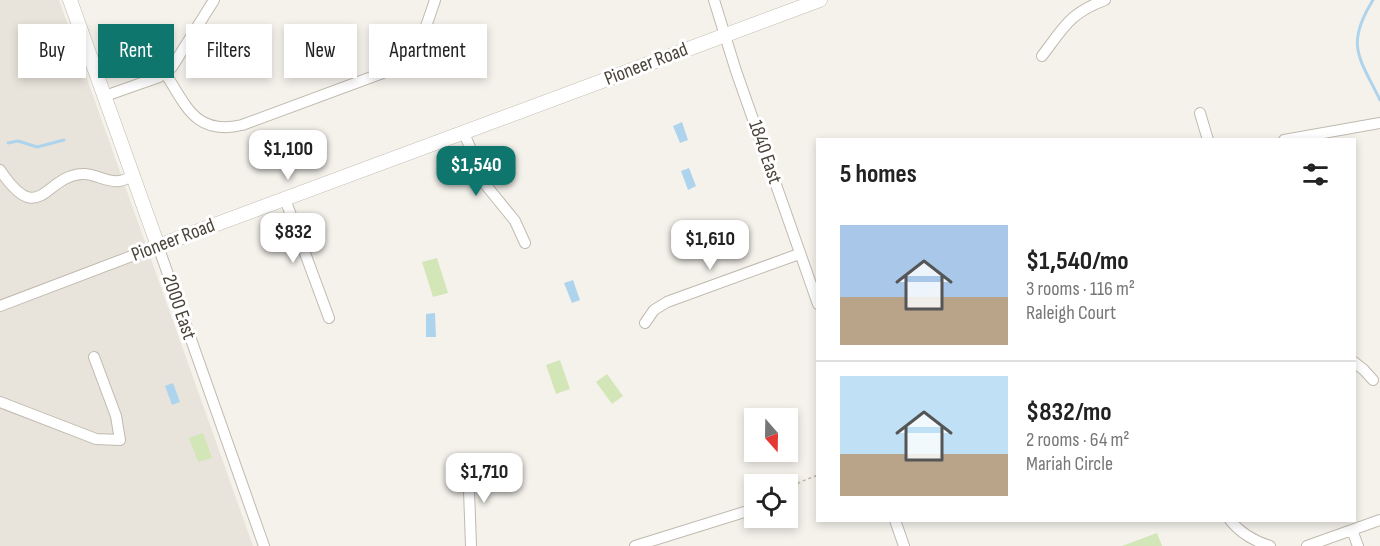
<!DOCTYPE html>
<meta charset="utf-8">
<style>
:root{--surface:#fff;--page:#f6f6f6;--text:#222;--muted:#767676;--line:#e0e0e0;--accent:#0f766e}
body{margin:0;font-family:"Sofia Sans Condensed",sans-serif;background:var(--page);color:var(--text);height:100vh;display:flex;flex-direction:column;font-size:22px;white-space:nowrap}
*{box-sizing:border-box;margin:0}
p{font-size:20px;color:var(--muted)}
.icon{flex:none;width:33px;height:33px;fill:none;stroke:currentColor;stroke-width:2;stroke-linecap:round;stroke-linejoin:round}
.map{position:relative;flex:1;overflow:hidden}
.panel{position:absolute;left:816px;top:138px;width:540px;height:384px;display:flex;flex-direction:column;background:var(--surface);border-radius:0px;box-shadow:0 3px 9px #0003}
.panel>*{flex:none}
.hud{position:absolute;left:18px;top:24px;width:570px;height:54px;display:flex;gap:12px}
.needle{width:39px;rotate:160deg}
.controls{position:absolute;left:744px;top:408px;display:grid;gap:12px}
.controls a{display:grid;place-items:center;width:54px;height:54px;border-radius:0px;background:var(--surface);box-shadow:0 3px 9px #0003;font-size:30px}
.price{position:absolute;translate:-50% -51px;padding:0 14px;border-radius:12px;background:#fff;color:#222;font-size:20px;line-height:39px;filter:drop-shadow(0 2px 3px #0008)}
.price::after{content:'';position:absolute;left:50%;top:36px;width:18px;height:14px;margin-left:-9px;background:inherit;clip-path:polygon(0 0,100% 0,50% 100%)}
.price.on{background:var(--accent);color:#fff}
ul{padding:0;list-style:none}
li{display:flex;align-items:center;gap:18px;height:150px;padding:0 24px}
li+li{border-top:2px solid var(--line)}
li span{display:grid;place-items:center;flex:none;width:168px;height:120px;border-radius:0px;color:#555}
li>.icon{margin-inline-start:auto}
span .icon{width:72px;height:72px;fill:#fffc;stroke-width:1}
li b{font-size:26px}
h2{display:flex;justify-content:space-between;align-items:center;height:72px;padding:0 24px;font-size:26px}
.tag{padding:0 21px;border-radius:0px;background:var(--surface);box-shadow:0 3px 9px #0003;font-size:21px;line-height:54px}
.tag.on{background:var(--accent);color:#fff}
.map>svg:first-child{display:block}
.residential{fill:#e9e4db}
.green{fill:#d2e6b8}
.water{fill:#aed4ed}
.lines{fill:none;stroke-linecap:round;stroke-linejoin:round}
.stream{stroke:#aed4ed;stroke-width:3}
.minor-casing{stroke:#c0baaf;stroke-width:12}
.tertiary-casing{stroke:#c0baaf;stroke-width:15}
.path{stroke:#c1b5a1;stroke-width:1.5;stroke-dasharray:3 3;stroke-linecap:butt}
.minor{stroke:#fff;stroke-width:10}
.tertiary{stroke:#fff;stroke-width:14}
.labels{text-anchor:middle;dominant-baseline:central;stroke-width:6;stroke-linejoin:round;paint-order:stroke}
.street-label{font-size:20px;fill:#4a433a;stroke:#fff}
</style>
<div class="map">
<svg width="1380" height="546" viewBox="0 0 1380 546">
<rect width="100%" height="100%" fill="#f5f2ec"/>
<!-- residential -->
<path class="residential" d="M0,0H59L253,546H0Z"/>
<!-- green -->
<path class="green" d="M437,258L448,293L433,297L422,262Z
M560,360L570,389L556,394L546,365Z
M607,374L623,396L612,404L596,382Z
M203,433L212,458L198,462L189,438Z
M1157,533L1162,546H1122Z"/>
<!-- water -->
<path class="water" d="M682,122L688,140L680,143L673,126Z
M689,168L696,186L688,190L681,171Z
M573,280L580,300L572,303L564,283Z
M435,313L436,337H426V314Z
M173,383L180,402L172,405L165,386Z"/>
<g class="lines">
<!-- stream -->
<path class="stream" d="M1373,0C1345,45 1359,57 1380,100
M8,143L18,141L37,147L64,140"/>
<defs>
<path id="minor" d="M714,0L736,71L818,304
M1042,56C1064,27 1070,13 1105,0
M165,73C186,105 195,136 242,125L388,71C419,58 425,29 435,0
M105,96L159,77L172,67L214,0
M1200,113L1208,140
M464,133L485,184L515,221L525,243
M1284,140L1380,123
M0,170C40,229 44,176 82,174C95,173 107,183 119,181C123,181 128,178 132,176
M285,199L329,318
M0,306L158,246L264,546
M645,323L654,310L667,302L799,254
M1354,362L1364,370L1373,380
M0,402L96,439L120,440L116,416L94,357
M468,462L471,546
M895,520L904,546
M1230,520C1241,534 1254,541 1270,546
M1352,530L1358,546
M635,546L754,509
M1307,546L1380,520"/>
<path id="tertiary" d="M70,0L158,246L820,0"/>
</defs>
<!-- minor casing -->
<use href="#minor" class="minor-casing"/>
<!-- tertiary casing -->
<use href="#tertiary" class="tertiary-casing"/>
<!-- path -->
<path class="path" d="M788,491L800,482L818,475"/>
<!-- minor -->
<use href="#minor" class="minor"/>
<!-- tertiary -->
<use href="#tertiary" class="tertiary"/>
</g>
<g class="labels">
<!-- street labels -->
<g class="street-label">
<text transform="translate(646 64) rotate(-21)">Pioneer Road</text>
<text transform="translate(765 152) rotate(71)">1840 East</text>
<text transform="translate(173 240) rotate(-21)">Pioneer Road</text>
<text transform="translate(179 307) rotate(71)">2000 East</text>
</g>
</g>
</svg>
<div class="controls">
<a><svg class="needle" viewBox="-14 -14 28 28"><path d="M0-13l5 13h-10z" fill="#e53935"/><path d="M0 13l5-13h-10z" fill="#767676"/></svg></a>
<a><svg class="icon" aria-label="locate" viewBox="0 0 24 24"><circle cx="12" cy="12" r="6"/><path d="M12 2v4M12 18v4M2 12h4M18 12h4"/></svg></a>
</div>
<b class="price" style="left:288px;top:181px">$1,100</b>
<b class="price on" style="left:476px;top:197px">$1,540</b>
<b class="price" style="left:293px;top:264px">$832</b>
<b class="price" style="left:710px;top:271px">$1,610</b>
<b class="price" style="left:484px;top:504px">$1,710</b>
<div class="hud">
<a class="tag">Buy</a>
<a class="tag on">Rent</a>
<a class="tag">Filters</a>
<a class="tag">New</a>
<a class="tag">Apartment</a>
</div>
<section class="panel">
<h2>5 homes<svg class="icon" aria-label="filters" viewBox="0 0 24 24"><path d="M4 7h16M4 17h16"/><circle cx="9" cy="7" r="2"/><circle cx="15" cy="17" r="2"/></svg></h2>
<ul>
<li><span style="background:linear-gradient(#a9c7e8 60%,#b9a48a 0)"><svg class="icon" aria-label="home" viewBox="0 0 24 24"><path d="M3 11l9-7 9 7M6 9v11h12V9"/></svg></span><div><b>$1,540/mo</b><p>3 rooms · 116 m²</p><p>Raleigh Court</p></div></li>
<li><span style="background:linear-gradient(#bfe0f5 65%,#b9a48a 0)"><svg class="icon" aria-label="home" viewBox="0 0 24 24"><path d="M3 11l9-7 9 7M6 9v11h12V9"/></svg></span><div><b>$832/mo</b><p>2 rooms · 64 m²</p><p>Mariah Circle</p></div></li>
</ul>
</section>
</div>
